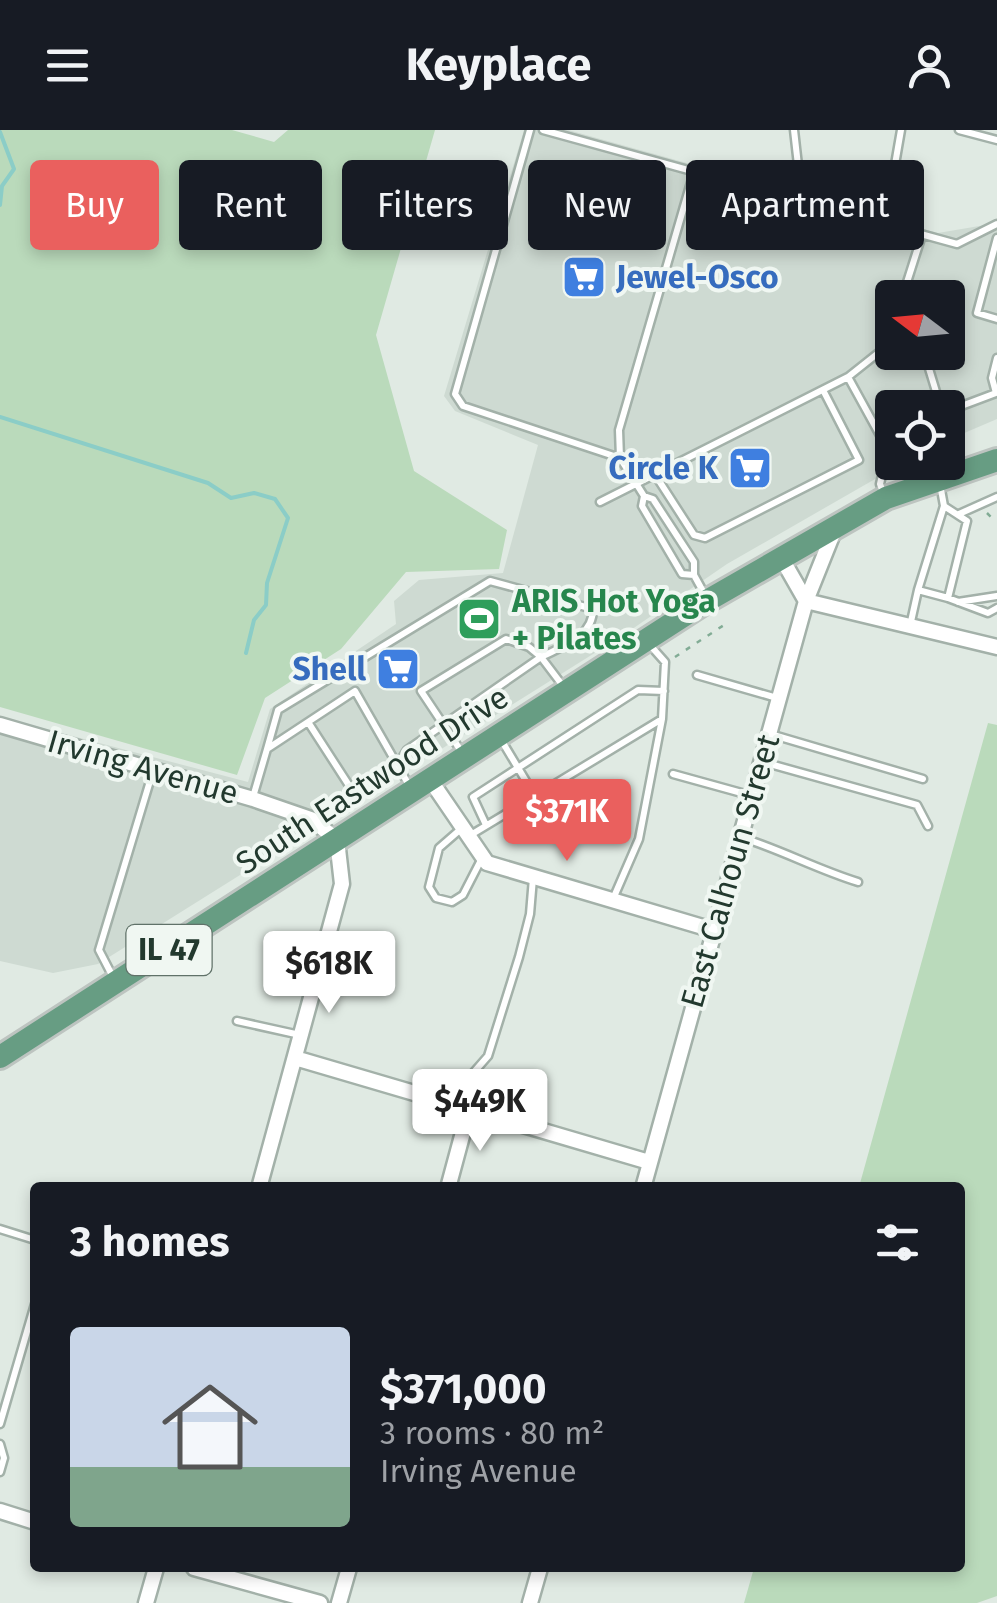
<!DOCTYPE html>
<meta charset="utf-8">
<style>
:root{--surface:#171b24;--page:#242831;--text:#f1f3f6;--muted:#9ea1a6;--line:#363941;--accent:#ea605e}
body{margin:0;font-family:"Fira Sans",sans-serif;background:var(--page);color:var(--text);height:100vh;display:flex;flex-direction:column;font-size:38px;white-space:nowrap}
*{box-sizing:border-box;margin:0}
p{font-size:32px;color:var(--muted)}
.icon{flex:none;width:55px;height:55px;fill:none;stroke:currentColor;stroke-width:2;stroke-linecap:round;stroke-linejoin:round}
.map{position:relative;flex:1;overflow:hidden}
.panel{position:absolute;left:30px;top:1052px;width:935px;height:390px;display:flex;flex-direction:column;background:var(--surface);border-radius:10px;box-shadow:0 5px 15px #0003}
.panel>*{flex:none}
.banner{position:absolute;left:30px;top:30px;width:938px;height:90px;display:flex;gap:20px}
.needle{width:65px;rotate:286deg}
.controls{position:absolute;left:875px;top:150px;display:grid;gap:20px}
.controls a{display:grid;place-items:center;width:90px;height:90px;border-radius:10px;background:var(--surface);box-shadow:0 5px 15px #0003;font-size:50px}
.price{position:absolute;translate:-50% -85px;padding:0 22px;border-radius:10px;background:#fff;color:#222;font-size:32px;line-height:65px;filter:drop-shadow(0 2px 5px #0008)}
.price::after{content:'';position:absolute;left:50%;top:60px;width:30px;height:22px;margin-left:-15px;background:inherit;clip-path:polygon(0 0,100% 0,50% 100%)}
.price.current{background:var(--accent);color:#fff}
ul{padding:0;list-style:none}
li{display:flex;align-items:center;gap:30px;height:250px;padding:0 40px}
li+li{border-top:2px solid var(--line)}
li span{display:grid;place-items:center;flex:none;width:280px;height:200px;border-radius:10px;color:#555}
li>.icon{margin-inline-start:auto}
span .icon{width:120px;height:120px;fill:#fffc;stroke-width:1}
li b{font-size:42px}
h2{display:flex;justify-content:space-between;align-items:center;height:120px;padding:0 40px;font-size:42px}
.chip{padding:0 35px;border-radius:10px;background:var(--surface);box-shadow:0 5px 15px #0003;font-size:35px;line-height:90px}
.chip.current{background:var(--accent);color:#fff}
header{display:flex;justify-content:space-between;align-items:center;height:130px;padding:0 40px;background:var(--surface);font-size:45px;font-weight:700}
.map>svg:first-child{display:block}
.built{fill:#cedad2;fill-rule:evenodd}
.green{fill:#badabb}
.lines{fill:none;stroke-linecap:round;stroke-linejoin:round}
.stream{stroke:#8bcdc7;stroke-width:4}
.lane-casing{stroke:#a3b1a9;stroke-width:11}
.street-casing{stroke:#a3b1a9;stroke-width:19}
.primary-casing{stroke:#bdc4c0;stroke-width:28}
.path{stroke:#82ac95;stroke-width:2.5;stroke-dasharray:5 8;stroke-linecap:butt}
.lane{stroke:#fff;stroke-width:6}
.street{stroke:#fff;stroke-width:14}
.primary{stroke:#679d83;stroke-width:22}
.labels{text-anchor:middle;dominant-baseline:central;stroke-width:8;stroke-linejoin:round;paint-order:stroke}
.shield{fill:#f0f7f2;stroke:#607269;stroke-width:2.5}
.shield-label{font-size:30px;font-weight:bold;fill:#22392e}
.shop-label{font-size:32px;font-weight:bold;fill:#366cbe;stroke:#f0f7f2;text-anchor:end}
.leisure-label{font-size:32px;font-weight:bold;fill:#27864d;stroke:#f0f7f2;text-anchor:start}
.street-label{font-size:32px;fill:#22392e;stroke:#f0f7f2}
</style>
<header><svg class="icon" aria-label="menu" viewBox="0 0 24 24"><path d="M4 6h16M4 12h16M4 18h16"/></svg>Keyplace<svg class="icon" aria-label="person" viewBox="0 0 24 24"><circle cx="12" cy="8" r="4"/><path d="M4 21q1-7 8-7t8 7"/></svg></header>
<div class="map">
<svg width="997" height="1473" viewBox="0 0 997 1473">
<rect width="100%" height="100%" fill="#e0eae3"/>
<!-- built -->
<path class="built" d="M524,0H568L938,103L997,93V289L948,310V278H892V332L903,333L727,434L625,504L98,834L53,843L0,831V587L248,652L270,579L396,494L394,471L419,450L503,443L538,315L455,281L444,266ZM892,168H948V222H892Z"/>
<!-- green -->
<path class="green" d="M0,0H232L274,12L288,0H435L376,205L414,341L507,400L499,439L406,442L341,519L265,568L237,645L0,577Z
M988,593L997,595V1466L977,1473H744L754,1438H960V1058L859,1057Z"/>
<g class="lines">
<!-- stream -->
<path class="stream" d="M0,2L14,39L2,56L0,75
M0,287L208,353L231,368L254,363L275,369L288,388L267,453L266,475L254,490L246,523"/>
<defs>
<path id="lane" d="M530,0L455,264L463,276L620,328L644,366
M543,0L957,114L997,94
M794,0L799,44L889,69L901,0
M959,0L997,10
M997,108L977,183L997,189
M902,168L922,105
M889,211L892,199
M930,222L927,232L941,278
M848,247L892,327
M948,281L996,263L992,248L997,228
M620,328L619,300L694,42
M903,332L931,346
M654,343L694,405L705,408L859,330L823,260
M940,354L944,376L918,460L948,468L967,391L944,376
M884,365L880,354L887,323
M600,372L848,247L892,212
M959,384L997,367
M694,445L682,444L642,376L644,366L653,369L694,432V445L705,465
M948,468L988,483L997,478
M958,472L997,466
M910,496L918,460
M697,545L777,568
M308,592L350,657L397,636L407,620L541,527L529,517L506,509L421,561L461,621
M770,604L923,649
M500,608L535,666
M267,619L278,580L490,451L593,479C593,507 563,516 541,527L563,556
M763,632L917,675L928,696
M673,644L749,665
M253,667L267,619L355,561L410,657
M486,695L473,667L638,560L664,561
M462,698L439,718L429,757L436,768L452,772L463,765L482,728
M469,706L662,589L665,532L649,514
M740,707C782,720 816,739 858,752
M613,769L639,709L662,589
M113,847L99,820L153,641
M237,891L300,905
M464,977L474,942L488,926L519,827L530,784L533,748
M0,1099L35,1110
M0,1294L35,1174
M0,1314L4,1328L0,1342"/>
<path id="street" d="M782,429L806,471
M806,471L997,517
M0,595L253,669L311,689L337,710L342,754L259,1058
M431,651L487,733L713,800
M295,928L649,1032
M448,1058L469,980
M643,1058L806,471L834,401
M0,1381L35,1392
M194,1438L320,1473
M146,1473L156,1438
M339,1473L349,1438
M530,1473L540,1438"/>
<path id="primary" d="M0,927L705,472L886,368L997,330"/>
</defs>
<!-- lane casing -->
<use href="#lane" class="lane-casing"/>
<!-- street casing -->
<use href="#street" class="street-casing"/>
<!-- primary casing -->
<use href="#primary" class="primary-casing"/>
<!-- path -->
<path class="path" d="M987,383L995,391
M675,527L724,495"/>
<!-- lane -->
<use href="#lane" class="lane"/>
<!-- street -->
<use href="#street" class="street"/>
<!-- primary -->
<use href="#primary" class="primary"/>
</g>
<!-- icons -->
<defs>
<symbol id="supermarket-square" viewBox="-11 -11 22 22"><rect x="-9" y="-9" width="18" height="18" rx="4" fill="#3f7fe0" stroke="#f0f7f2"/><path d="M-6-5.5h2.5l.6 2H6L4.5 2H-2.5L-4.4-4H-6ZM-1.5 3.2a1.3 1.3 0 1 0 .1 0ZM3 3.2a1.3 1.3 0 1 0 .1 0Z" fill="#fff"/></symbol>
<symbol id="stadium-square" viewBox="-11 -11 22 22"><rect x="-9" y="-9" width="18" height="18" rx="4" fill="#2e9e5b" stroke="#f0f7f2"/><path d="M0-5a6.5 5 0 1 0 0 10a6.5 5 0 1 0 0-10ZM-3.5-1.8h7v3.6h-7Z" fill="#fff"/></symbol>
</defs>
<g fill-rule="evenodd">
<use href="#supermarket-square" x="559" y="122" width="50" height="50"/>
<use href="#supermarket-square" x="725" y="313" width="50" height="50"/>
<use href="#stadium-square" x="454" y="464" width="50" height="50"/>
<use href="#supermarket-square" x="373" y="514" width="50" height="50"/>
</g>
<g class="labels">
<!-- shield labels -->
<rect class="shield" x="126.5" y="795" width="85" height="50" rx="8"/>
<g class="shield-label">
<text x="169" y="820">IL 47</text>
</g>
<!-- shop labels -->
<g class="shop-label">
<text x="616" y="147" text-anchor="start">Jewel-Osco</text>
<text x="718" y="338">Circle K</text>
<text x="366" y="539">Shell</text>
</g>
<!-- leisure labels -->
<g class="leisure-label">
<text x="512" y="471">ARIS Hot Yoga<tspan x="512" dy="37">+ Pilates</tspan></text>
</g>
<!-- street labels -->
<g class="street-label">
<text transform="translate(143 637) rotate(16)">Irving Avenue</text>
<text transform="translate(372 650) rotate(-33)">South Eastwood Drive</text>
<text transform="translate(730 741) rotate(-74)">East Calhoun Street</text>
</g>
</g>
</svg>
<div class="controls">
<a><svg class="needle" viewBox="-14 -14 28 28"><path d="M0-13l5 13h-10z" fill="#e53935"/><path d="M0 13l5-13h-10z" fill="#9ea1a6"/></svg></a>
<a><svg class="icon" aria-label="locate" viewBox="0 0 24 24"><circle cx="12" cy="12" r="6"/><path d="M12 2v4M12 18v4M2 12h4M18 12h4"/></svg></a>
</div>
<b class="price current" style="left:567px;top:734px">$371K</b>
<b class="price" style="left:329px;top:886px">$618K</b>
<b class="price" style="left:480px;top:1024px">$449K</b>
<div class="banner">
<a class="chip current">Buy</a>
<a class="chip">Rent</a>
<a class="chip">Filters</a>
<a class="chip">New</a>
<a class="chip">Apartment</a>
</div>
<section class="panel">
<h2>3 homes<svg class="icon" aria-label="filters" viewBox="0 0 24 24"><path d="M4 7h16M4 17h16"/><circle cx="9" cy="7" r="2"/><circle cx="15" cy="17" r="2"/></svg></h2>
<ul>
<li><span style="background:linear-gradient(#c9d6e8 70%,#7fa58c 0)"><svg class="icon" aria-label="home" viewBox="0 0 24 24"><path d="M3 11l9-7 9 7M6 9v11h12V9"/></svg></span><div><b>$371,000</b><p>3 rooms · 80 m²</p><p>Irving Avenue</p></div></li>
</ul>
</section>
</div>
